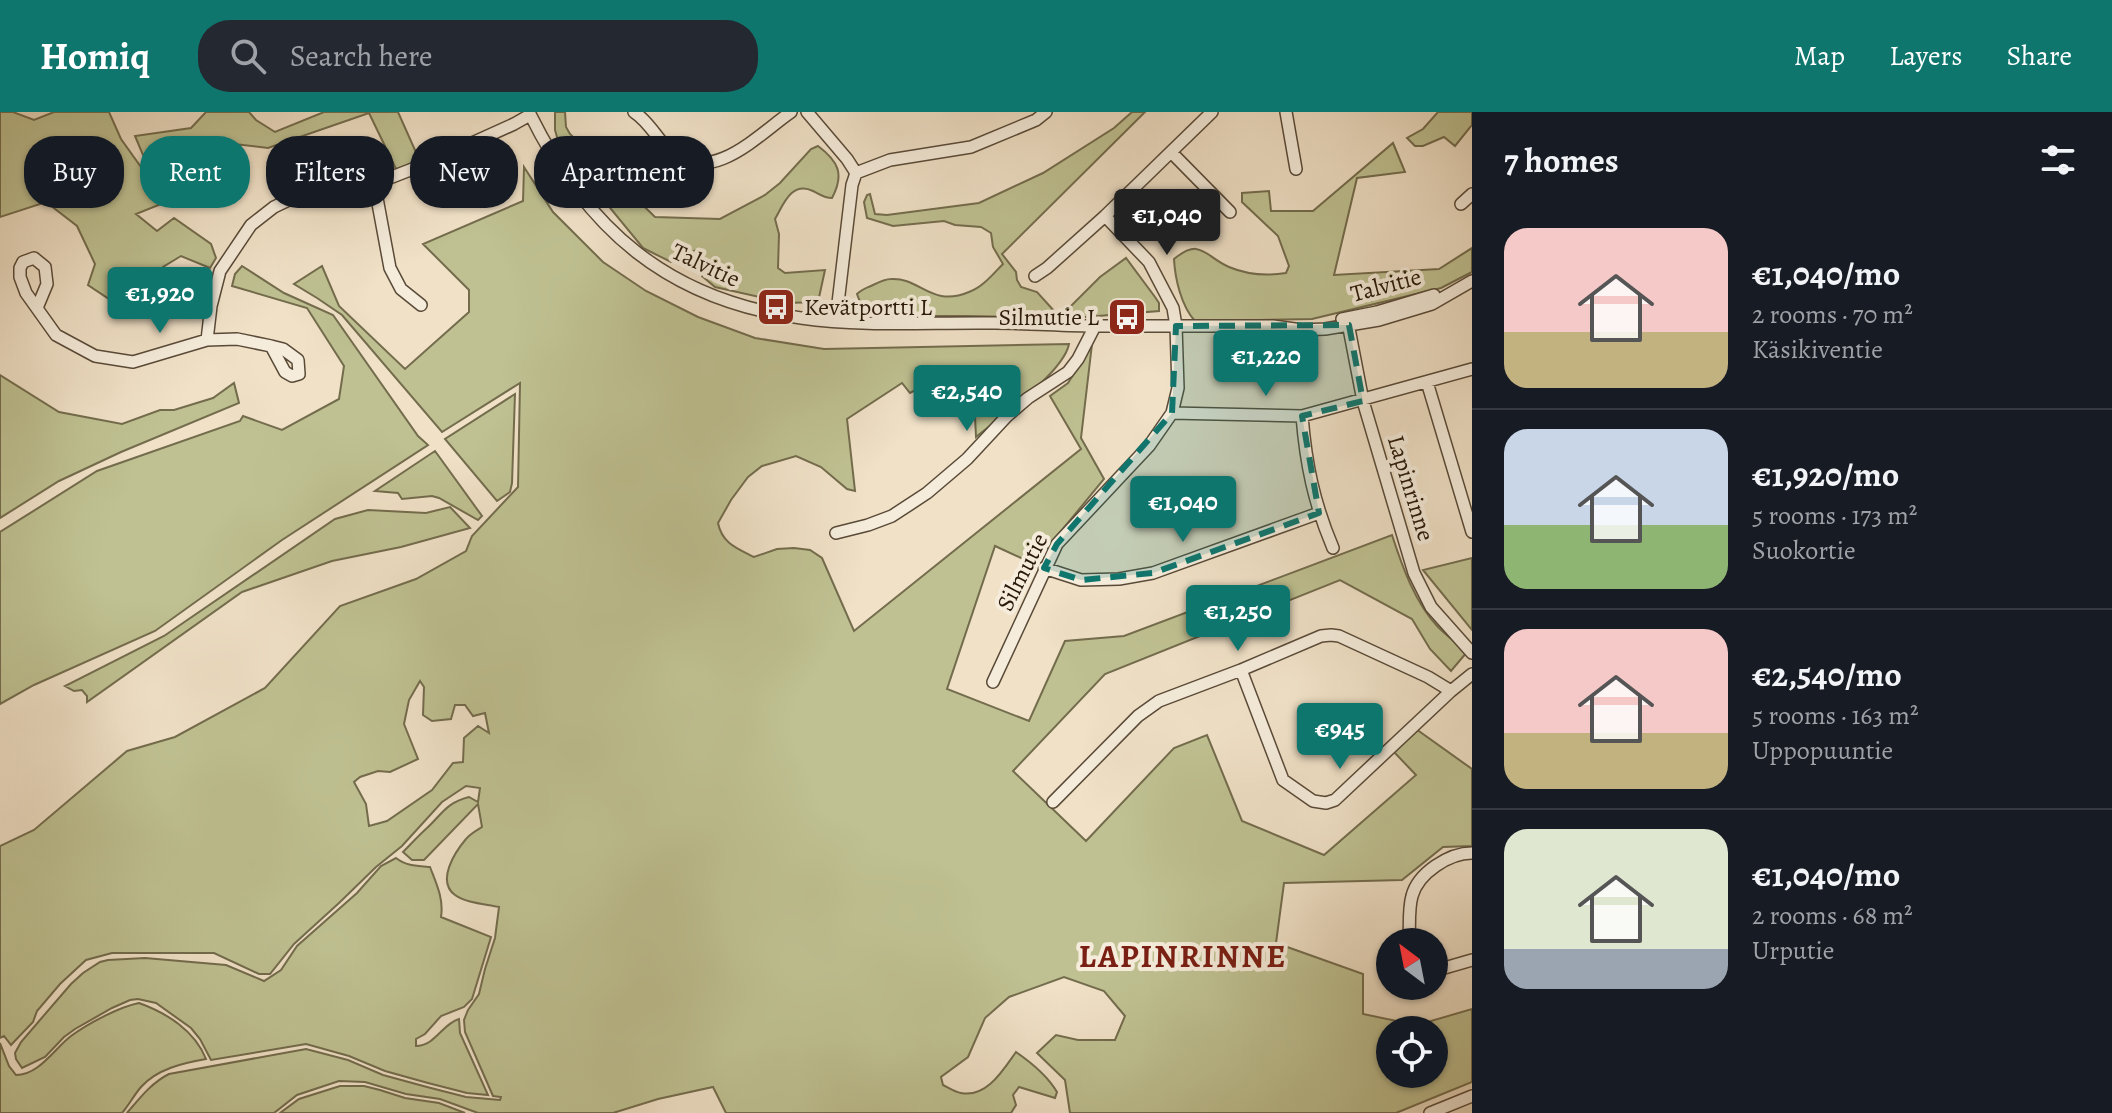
<!DOCTYPE html>
<meta charset="utf-8">
<style>
:root{--surface:#171b24;--page:#242831;--text:#f1f3f6;--muted:#9ea1a6;--line:#363941;--accent:#0f766e}
body{margin:0;font-family:Alegreya,serif;background:var(--page);color:var(--text);height:100vh;display:flex;flex-direction:column;font-size:30px;white-space:nowrap}
*{box-sizing:border-box;margin:0}
p{font-size:26px;color:var(--muted)}
.icon{flex:none;width:44px;height:44px;fill:none;stroke:currentColor;stroke-width:2;stroke-linecap:round;stroke-linejoin:round}
.map{position:relative;flex:1;overflow:hidden}
.panel{display:flex;flex-direction:column;background:var(--surface);width:640px}
.panel>*{flex:none}
.hud{position:absolute;left:24px;top:24px;width:760px;height:72px;display:flex;gap:16px}
.needle{width:52px;rotate:328deg}
.tools{position:absolute;left:1376px;top:816px;display:grid;gap:16px}
.tools a{display:grid;place-items:center;width:72px;height:72px;border-radius:50%;background:var(--surface);box-shadow:0 2px 6px #0004;font-size:40px}
.price{position:absolute;translate:-50% -68px;padding:0 18px;border-radius:8px;background:var(--accent);color:#fff;font-size:26px;line-height:52px;filter:drop-shadow(0 2px 4px #0008)}
.price::after{content:'';position:absolute;left:50%;top:48px;width:24px;height:18px;margin-left:-12px;background:inherit;clip-path:polygon(0 0,100% 0,50% 100%)}
.price.current{background:#222;color:#fff}
ul{padding:0;list-style:none}
li{display:flex;align-items:center;gap:24px;height:200px;padding:0 32px}
li+li{border-top:2px solid var(--line)}
li span{display:grid;place-items:center;flex:none;width:224px;height:160px;border-radius:24px;color:#555}
li>.icon{margin-inline-start:auto}
span .icon{width:96px;height:96px;fill:#fffc;stroke-width:1}
li b{font-size:34px}
h2{display:flex;justify-content:space-between;align-items:center;height:96px;padding:0 32px;font-size:34px}
.pill{padding:0 28px;border-radius:32px;background:var(--surface);box-shadow:0 2px 6px #0004;font-size:28px;line-height:72px}
.pill.current{background:var(--accent);color:#fff}
header{display:flex;align-items:center;gap:48px;box-sizing:border-box;height:112px;padding:0 40px;background:var(--accent);color:#fff}
header strong{font-size:38px}
nav{display:flex;gap:44px;margin-inline-start:auto;font-size:28px}
.search{width:560px;height:72px;background:var(--page);display:flex;align-items:center;gap:20px;box-sizing:border-box;padding:0 28px;border-radius:32px;color:var(--muted);font-size:30px}
main{display:flex;flex:1;min-height:0}
.map>svg:first-child{display:block}
.green{fill:#bfc192;stroke:#736c4d;stroke-width:2;fill-rule:evenodd}
.lines{fill:none;stroke-linecap:round;stroke-linejoin:round}
.minor-casing{stroke:#594a38;stroke-width:14}
.minor{stroke:#f5ecdb;stroke-width:11}
.marked{fill:#0f766e;fill-opacity:0.2;stroke:#0f766e;stroke-width:6;stroke-dasharray:16 10;stroke-linejoin:round}
.labels{text-anchor:middle;dominant-baseline:central;stroke-width:8;stroke-linejoin:round;paint-order:stroke}
.street-label{font-size:24px;fill:#271708;stroke:#f5ecdb}
.poi-label{font-size:24px;fill:#271708;stroke:#f5ecdb;text-anchor:start}
.district-label{font-size:32px;font-weight:bold;letter-spacing:2px;fill:#7a1f14;stroke:#f5ecdb}
</style>
<header>
<strong>Homiq</strong>
<div class="search"><svg class="icon" aria-label="search" viewBox="0 0 24 24"><circle cx="10" cy="10" r="6"/><path d="M15 15l6 6"/></svg>Search here</div>
<nav><a>Map</a><a>Layers</a><a>Share</a></nav>
</header>
<main>
<div class="map">
<svg width="1472" height="1001" viewBox="0 0 1472 1001">
<rect width="100%" height="100%" fill="#f0e1c7"/>
<filter id="stains"><feTurbulence type="fractalNoise" baseFrequency=".0025" numOctaves="4"/><feColorMatrix values="0 0 0 0 .2 0 0 0 0 .09 0 0 0 0 .02 0 0 0 .5 -.17"/></filter>
<radialGradient id="worn" r=".72"><stop offset=".6" stop-color="#630" stop-opacity="0"/><stop offset="1" stop-color="#630" stop-opacity=".3"/></radialGradient>
<!-- green -->
<path class="green" d="M0,0H13L34,8L54,0H109L121,27L166,90L136,102L157,119L174,106L211,132L216,146L210,156L181,144L163,155L145,195L115,191L88,173L95,152L77,114L46,90L0,105Z
M206,0H249L256,8L275,20L324,0H398L419,47L397,59L369,1L268,36L226,31L182,90L143,43L135,24L191,16Z
M555,0H565L566,15L570,22L655,105L720,107L765,83L780,71L811,37L818,34C838,49 845,62 832,86C824,86 821,83 813,79C792,69 784,91 775,107L779,122L778,156L785,161L825,158L818,190L786,191L715,175L702,164L704,148L702,140L696,138L671,150L643,136L560,35L555,18Z
M1132,0H1145L1002,142L1016,160L1017,168L1021,175L1037,180L1056,201L1071,194L1100,165L1126,146L1155,185L1159,191V199L1073,206L966,204H879L864,200L857,182C862,177 867,176 873,173C879,170 885,167 891,167C920,165 931,196 969,180C983,175 993,162 1003,152L993,135L991,121L981,115L955,113L944,109L893,114L867,106L864,90L867,83L870,82L875,102L887,103L979,91L1043,61L1114,16Z
M1438,0H1472V13L1455,34L1444,25L1423,34H1415L1407,26L1423,17Z
M1393,31L1405,60L1357,66L1334,163L1439,157L1472,136V160L1441,176L1312,207L1195,209C1181,194 1175,166 1174,147C1201,125 1204,144 1229,155C1248,163 1267,164 1286,161L1289,154L1278,124L1242,90V81L1269,79L1271,99H1313Z
M524,55L553,100L603,150L646,179L698,205L755,226L824,237L1069,232C1064,260 999,306 976,325L975,305L1010,274L999,261L923,274L910,281L902,271L847,307L855,379L847,377L821,355L796,344L762,354L748,365L731,388L718,411C722,431 736,436 754,445L777,437L794,436L810,438L822,446L854,519L1081,337L1050,284L1068,271L1092,232L1081,326L1104,367L1034,452L995,434L947,577L1029,609L1065,529L1124,524L1392,423C1402,454 1415,491 1438,515C1447,524 1458,532 1467,540L1451,559L1430,537L1412,507L1340,468L1105,562L1013,659L1086,729L1174,636L1207,623L1242,709L1324,743L1416,663L1394,640L1416,617L1472,657V734L1443,735L1402,768L1284,771L1276,831L1363,862V902L1411,912L1431,909L1472,897V970L1396,1001H1070L1065,968L1037,941L1056,923L1078,928H1115L1125,904L1104,879L1064,865L1009,885L985,906L968,945L941,965L943,973C949,976 955,980 961,981C987,986 1003,958 1016,940C1032,951 1047,963 1057,980L1055,986L1019,975L1013,983L1016,993L1011,1001H726L713,975L658,987L613,1001H478L440,987L406,982L365,970L339,969L297,983L274,1001H127C139,987 151,971 169,962L306,937L348,948L383,963L427,975L466,985L500,988L501,985L493,984L465,920L464,908L468,898L479,882L485,857L495,826L499,795C485,792 466,791 455,783C436,769 455,740 466,727C470,722 477,718 482,715L478,692L424,748H412L403,740C411,732 418,724 427,716C443,701 446,691 469,685L478,690L480,676L466,674L442,690L402,734L376,755L339,791L294,832L270,862H259L214,841H112L86,848L60,872L37,899L33,910L11,933L4,924L0,926V734L34,718L127,639L175,625L265,576L340,494L416,467L466,439L472,424L518,375L520,271L442,320L342,203L317,186L294,172L322,154L339,194L405,257L469,200V178L423,132L523,89ZM420,569L424,575L423,603L432,609L451,607L455,593H465L473,604L485,601L489,621L478,614L464,626L463,650L453,651L432,678L387,709L369,714L366,692L354,670L360,665L378,659L390,660L418,647L404,612L409,588ZM1390,918H1434V962H1390Z
M242,154L284,181L333,203L418,324L428,333L282,428L155,519L34,573L0,592V420L97,359L240,309L243,304L282,318L339,287L344,254L307,196L232,174L235,162Z
M0,263L59,300L122,312L160,298H174L213,286L234,271L239,291L121,340L59,369L0,406Z
M515,282L512,371L510,380L497,389L445,327Z
M435,339L482,404L478,408L439,386L432,384L402,387L398,381L375,379Z
M450,395L470,416L401,435L332,449L242,480L87,590V584L82,578L74,579L65,574L164,524L335,407L368,398L426,401Z
M1472,446V518L1423,458Z
M396,746C406,754 417,754 430,755C436,771 444,787 441,805L491,825L472,887L464,895L441,904L425,922L416,927V934C435,934 442,912 459,907L460,921L488,983L467,981L428,971L385,959L349,944L306,932L211,948L200,927L191,916L156,891L138,887L130,888L112,896L75,917L64,925L45,945L22,956L16,947L15,941L21,930L71,872L83,861L100,850L108,848L145,846L226,853L264,869L281,858L297,834L357,781L381,754Z
M139,891C167,901 195,919 206,947C183,951 157,957 141,975C134,983 129,993 122,1001H0V931L9,954L16,963C39,963 54,937 71,924C89,911 119,895 139,891Z
M340,974H364L380,978L405,986L439,991L465,1001H280L299,987Z"/>
<g class="lines">
<defs>
<path id="minor" d="M529,0C586,117 668,188 801,206C864,215 930,210 994,211C1029,211 1063,214 1097,214C1156,214 1215,214 1273,214L1302,218L1325,217L1379,208L1432,192L1472,169
M634,0C650,10 658,29 672,41C713,73 759,22 791,0
M807,0L847,47L856,61
M1286,0L1296,57
M1171,40L1230,100
M856,61L890,48L971,35L1036,8L1046,0
M374,70L390,156L401,177L421,193
M1461,92L1472,82
M1035,164L1047,156L1105,104L1212,0
M37,196L47,172L45,155L34,146L23,150L20,156V165L26,181L56,223L95,244L133,250L207,228L237,227L271,234L285,260L292,264L299,262L298,248L283,237L271,234
M1347,206L1363,289L1414,461L1431,495L1472,541
M1342,207L1377,200L1434,183
M836,208L852,73L856,61
M207,228L211,194L220,159L251,113L274,95L295,85L392,65L428,51L514,12L530,3
M1427,270L1472,420
M1172,301L1302,304L1472,257
M1302,304C1306,353 1314,391 1333,436
M836,421L868,413L892,404L927,381L967,347L1007,304L1028,286L1068,260L1078,247L1095,214
M1044,456L1081,468L1119,467L1153,461L1319,401
M1241,558L1283,668L1313,689L1326,691L1335,688L1451,579L1472,562
M993,570L1057,432L1149,334L1172,301L1178,276L1176,214L1173,196L1149,150L1105,104
M1053,690L1138,604L1159,589L1241,558L1321,524L1331,523L1339,524L1428,565L1451,579
M1409,830C1410,816 1408,798 1412,784C1418,761 1449,741 1472,741
M1434,859L1472,848
M1430,1001L1472,984"/>
</defs>
<!-- minor casing -->
<use href="#minor" class="minor-casing"/>
<!-- minor -->
<use href="#minor" class="minor"/>
</g>
<!-- marked area -->
<path class="marked" d="M1349,213L1363,289L1302,304L1319,401L1153,461L1081,468L1044,456L1057,432L1172,301L1176,214Z"/>
<!-- icons -->
<defs>
<symbol id="bus-square" viewBox="-11 -11 22 22"><rect x="-9" y="-9" width="18" height="18" rx="4" fill="#8f2418" stroke="#f5ecdb"/><path d="M-5-6H5V4H4V6H2V4H-2V6H-4V4H-5ZM-3.5-4V0h7V-4ZM-3.5 1.2v1.5H-2V1.2ZM2 1.2v1.5H3.5V1.2Z" fill="#fff"/></symbol>
</defs>
<g fill-rule="evenodd">
<use href="#bus-square" x="754" y="173" width="44" height="44"/>
<use href="#bus-square" x="1105" y="183" width="44" height="44"/>
</g>
<g class="labels">
<!-- street labels -->
<g class="street-label">
<text transform="translate(706 153) rotate(25)">Talvitie</text>
<text transform="translate(1386 173) rotate(-15)">Talvitie</text>
<text transform="translate(1411 376) rotate(73)">Lapinrinne</text>
<text transform="translate(1022 460) rotate(-63)">Silmutie</text>
</g>
<!-- poi labels -->
<g class="poi-label">
<text x="804" y="195">Kevätportti L</text>
<text x="1099" y="205" text-anchor="end">Silmutie L</text>
</g>
<!-- district labels -->
<g class="district-label">
<text x="1183" y="844">LAPINRINNE</text>
</g>
</g>
<rect width="100%" height="100%" filter="url(#stains)"/>
<rect width="100%" height="100%" fill="url(#worn)"/>
</svg>
<div class="tools">
<a><svg class="needle" viewBox="-14 -14 28 28"><path d="M0-13l5 13h-10z" fill="#e53935"/><path d="M0 13l5-13h-10z" fill="#9ea1a6"/></svg></a>
<a><svg class="icon" aria-label="locate" viewBox="0 0 24 24"><circle cx="12" cy="12" r="6"/><path d="M12 2v4M12 18v4M2 12h4M18 12h4"/></svg></a>
</div>
<b class="price current" style="left:1167px;top:145px">€1,040</b>
<b class="price" style="left:160px;top:223px">€1,920</b>
<b class="price" style="left:1266px;top:286px">€1,220</b>
<b class="price" style="left:967px;top:321px">€2,540</b>
<b class="price" style="left:1183px;top:432px">€1,040</b>
<b class="price" style="left:1238px;top:541px">€1,250</b>
<b class="price" style="left:1340px;top:659px">€945</b>
<div class="hud">
<a class="pill">Buy</a>
<a class="pill current">Rent</a>
<a class="pill">Filters</a>
<a class="pill">New</a>
<a class="pill">Apartment</a>
</div>
</div>
<section class="panel">
<h2>7 homes<svg class="icon" aria-label="filters" viewBox="0 0 24 24"><path d="M4 7h16M4 17h16"/><circle cx="9" cy="7" r="2"/><circle cx="15" cy="17" r="2"/></svg></h2>
<ul>
<li><span style="background:linear-gradient(#f6c9c9 65%,#c2b280 0)"><svg class="icon" aria-label="home" viewBox="0 0 24 24"><path d="M3 11l9-7 9 7M6 9v11h12V9"/></svg></span><div><b>€1,040/mo</b><p>2 rooms · 70 m²</p><p>Käsikiventie</p></div></li>
<li><span style="background:linear-gradient(#c9d6e8 60%,#8fb573 0)"><svg class="icon" aria-label="home" viewBox="0 0 24 24"><path d="M3 11l9-7 9 7M6 9v11h12V9"/></svg></span><div><b>€1,920/mo</b><p>5 rooms · 173 m²</p><p>Suokortie</p></div></li>
<li><span style="background:linear-gradient(#f6c9c9 65%,#c2b280 0)"><svg class="icon" aria-label="home" viewBox="0 0 24 24"><path d="M3 11l9-7 9 7M6 9v11h12V9"/></svg></span><div><b>€2,540/mo</b><p>5 rooms · 163 m²</p><p>Uppopuuntie</p></div></li>
<li><span style="background:linear-gradient(#dfe7d0 75%,#9aa5b1 0)"><svg class="icon" aria-label="home" viewBox="0 0 24 24"><path d="M3 11l9-7 9 7M6 9v11h12V9"/></svg></span><div><b>€1,040/mo</b><p>2 rooms · 68 m²</p><p>Urputie</p></div></li>
</ul>
</section>
</main>
